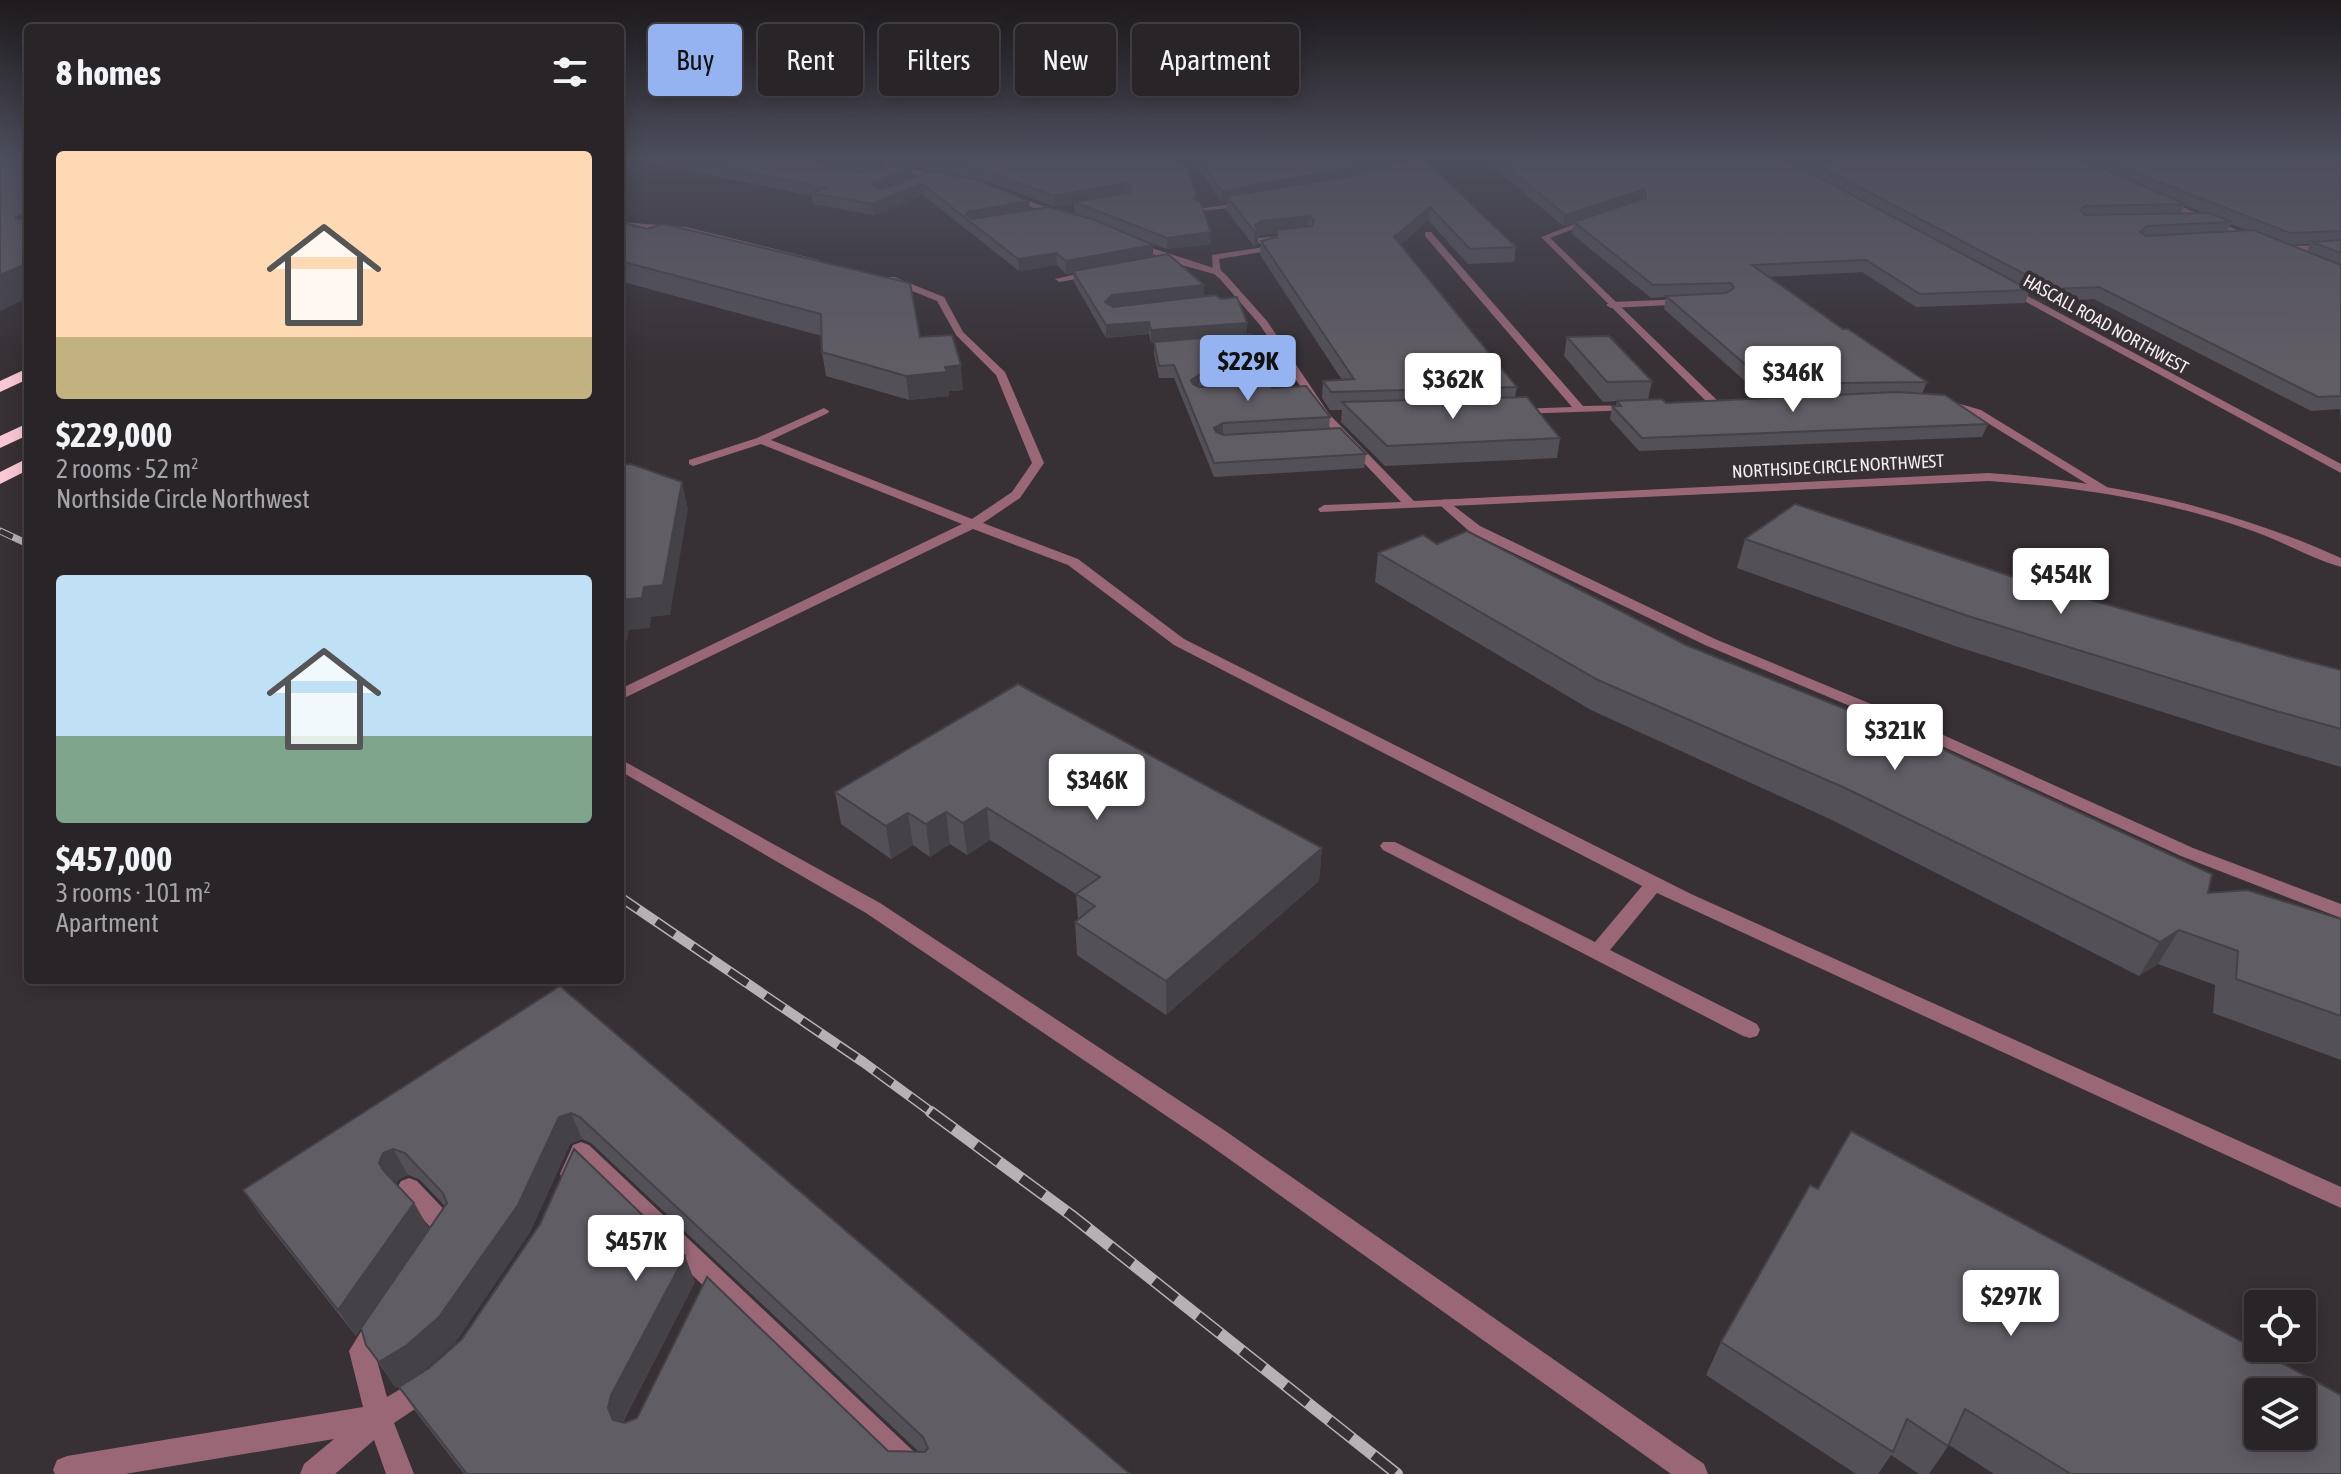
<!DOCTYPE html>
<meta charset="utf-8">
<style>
:root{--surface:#292428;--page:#312c30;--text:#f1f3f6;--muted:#a5a4a8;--line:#454145;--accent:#95b2f1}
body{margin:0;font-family:"Asap Condensed",sans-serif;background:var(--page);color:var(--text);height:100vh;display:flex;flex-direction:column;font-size:30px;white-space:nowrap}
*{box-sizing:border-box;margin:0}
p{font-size:26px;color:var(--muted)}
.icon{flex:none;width:44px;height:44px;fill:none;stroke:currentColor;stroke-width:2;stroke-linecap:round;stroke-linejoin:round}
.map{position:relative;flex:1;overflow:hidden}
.drawer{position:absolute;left:24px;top:24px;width:600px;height:960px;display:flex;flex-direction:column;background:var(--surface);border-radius:8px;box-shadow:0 4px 20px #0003,0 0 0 2px var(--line)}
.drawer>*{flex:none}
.guide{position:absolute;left:648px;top:24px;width:760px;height:72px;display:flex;gap:16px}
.buttons{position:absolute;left:2244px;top:1290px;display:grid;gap:16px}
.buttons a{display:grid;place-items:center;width:72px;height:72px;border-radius:8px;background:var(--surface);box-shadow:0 4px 20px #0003,0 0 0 2px var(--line);font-size:40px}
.price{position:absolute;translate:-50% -68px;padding:0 18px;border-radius:8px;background:#fff;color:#222;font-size:26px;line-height:52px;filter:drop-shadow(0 2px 4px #0008)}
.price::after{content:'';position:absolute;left:50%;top:48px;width:24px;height:18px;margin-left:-12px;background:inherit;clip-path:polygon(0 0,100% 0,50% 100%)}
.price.current{background:var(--accent);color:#111}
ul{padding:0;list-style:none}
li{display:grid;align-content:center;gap:16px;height:424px;padding:0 32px}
li span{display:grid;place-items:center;height:248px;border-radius:8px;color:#555}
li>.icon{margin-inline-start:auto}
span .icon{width:144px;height:144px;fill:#fffc;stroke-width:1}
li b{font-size:34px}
h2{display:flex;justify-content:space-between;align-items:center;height:96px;padding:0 32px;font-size:34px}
.chip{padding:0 28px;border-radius:8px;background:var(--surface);box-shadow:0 4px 20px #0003,0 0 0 2px var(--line);font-size:28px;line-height:72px}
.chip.current{background:var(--accent);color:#111}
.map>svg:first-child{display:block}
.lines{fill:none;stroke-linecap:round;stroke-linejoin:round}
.lane{fill:#996776;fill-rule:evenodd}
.street{fill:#996776;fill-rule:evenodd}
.highway{fill:#fac8d5;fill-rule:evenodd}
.rail-far2-casing{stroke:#b7b1b5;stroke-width:7}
.rail-far1-casing{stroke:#b7b1b5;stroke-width:10}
.rail-casing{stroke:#b7b1b5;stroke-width:12}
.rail-far2{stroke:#373035;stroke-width:5;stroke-dasharray:14;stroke-linecap:butt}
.rail-far1{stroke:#373035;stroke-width:7;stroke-dasharray:22;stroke-linecap:butt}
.rail{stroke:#373035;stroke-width:9;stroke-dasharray:28;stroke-linecap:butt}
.wall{fill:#535057;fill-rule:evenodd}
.shaded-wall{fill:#444147}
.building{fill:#615d65;stroke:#444147;stroke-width:2;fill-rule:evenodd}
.labels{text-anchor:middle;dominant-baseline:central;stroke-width:8;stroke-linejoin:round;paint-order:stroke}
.far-street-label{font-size:18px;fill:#f3eef1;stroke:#373035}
</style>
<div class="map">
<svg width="2341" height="1474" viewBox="0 0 2341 1474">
<rect width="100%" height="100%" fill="#373035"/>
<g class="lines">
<!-- lane -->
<path class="lane" d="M620,222L686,227L819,260L815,263L686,231L620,226Z
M1290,235L1293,239L1268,242L1274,246V250L1219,259L1221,272L1217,275L1213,272L1212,255L1264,247L1258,242V238Z
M1096,270L1099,271V275L1059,282L1055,279Z
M888,277H894L944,297L963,332L1005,372L1044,463L1020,498L983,523L1078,559L1184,639L1691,894L2341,1187V1208L1657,893L1610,950L1757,1024L1760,1030L1757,1036L1750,1038L1743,1036L1383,850L1380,846L1383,842H1395L1595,942L1642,886L1174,645L1068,565L973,529L620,700V689L962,524L761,444L693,466L689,464V460L757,438L824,408L829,411L828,413L771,440L972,519L1012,492L1032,463L996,375L956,335L937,301L888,281Z
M1685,299L1688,300V304L1611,308L1606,305L1611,302Z
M1275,336L1278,337V341L1232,345L1227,342L1232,339Z
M1943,399L1981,410L2107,487L2105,490H2097L1973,414L1939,404V400Z
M1445,499L1480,526L1715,639L1919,724L2193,848L2341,904V918L2181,856L1907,730L1705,645L1470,532L1441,506L1439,503Z
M620,759L880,903L1224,1130L1704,1464L1708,1474H1671L1208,1144L866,913L620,771Z
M581,1142L589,1145L927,1464L931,1474H897L584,1170L579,1181L571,1184L563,1181L560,1174L573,1145Z
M409,1178L417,1181L455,1221L459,1228L450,1242L442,1245L434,1242L430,1234L432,1229L401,1195L397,1188L401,1181Z
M377,1317L386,1320L390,1329L375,1353L387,1397L424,1375L433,1379L437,1388L433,1397L394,1423L414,1474H386L374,1440L335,1474H300L304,1464L334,1439L125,1474H55L53,1470L57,1460L67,1456L363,1407L349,1351L368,1320Z"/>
<!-- street -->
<path class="street" d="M875,159H884L900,167L946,177L942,179L895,171Z
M1007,195H1013L1064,214L1057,216L1007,199Z
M2162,201H2168L2259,239L2252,241L2162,205Z
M1246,202L1249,206L1201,211L1197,209Z
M1590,218L1597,220L1550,238L1720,403V407H1712L1541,237Z
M1425,232H1431L1583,406L1632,405L1637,408L1636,410L1516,414V410L1520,409L1572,407L1425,236Z
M1130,241L1220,270L1226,275L1267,321L1329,414L1414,501L1989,473C2112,482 2228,507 2341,558V567C2310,558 2280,540 2250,530C2165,500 2078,487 1989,481L1320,512L1318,509L1324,505L1401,502L1321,418L1260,325L1220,279L1214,274L1178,264L1130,245Z
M2341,245V249L2280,252L2276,249L2280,246Z
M2009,286L2341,464V473L2006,291L2005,289Z"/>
<!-- highway -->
<path class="highway" d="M28,368V379L0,392V381Z
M28,423V435L0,448V436Z
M28,458V470L0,484V472Z"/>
<defs>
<path id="rail-far2" d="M0,531L28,544"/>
<path id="rail-far1" d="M620,897L863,1062L934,1114"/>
<path id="rail" d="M931,1112L1071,1215L1397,1474"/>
</defs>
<!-- rail-far2 casing -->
<use href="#rail-far2" class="rail-far2-casing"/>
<!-- rail-far1 casing -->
<use href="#rail-far1" class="rail-far1-casing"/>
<!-- rail casing -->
<use href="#rail" class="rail-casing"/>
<!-- rail-far2 -->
<use href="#rail-far2" class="rail-far2"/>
<!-- rail-far1 -->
<use href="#rail-far1" class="rail-far1"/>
<!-- rail -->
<use href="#rail" class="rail"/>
</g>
<!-- wall -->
<path class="wall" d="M631,159H883L884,167H912L913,177L1029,201L1030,210L1084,217L1075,213L1074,204L1055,207L986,181L901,164L891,159H1191L1184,163L1211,244L1167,249L1128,234L1153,245V257L1204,296L1247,323L1246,334L1266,372V383L1330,417L1329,429L1366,454L1364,468L1214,477L1174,378H1159L1154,354V342L1151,343L1149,334L1106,338L1074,282L1073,272L1066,274L1057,265L1019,271L923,195L874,215L813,204L812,196Z
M1192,159H1424L1516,247L1514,262L1468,264L1428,220L1400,245L1517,387L1515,397L1560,438L1557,458L1385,466L1341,422L1342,410H1330L1322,398L1323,381L1342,380L1260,255L1261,241L1276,238V233L1261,235L1258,237V245L1254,246L1226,210L1227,201L1221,202ZM1367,165L1379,167L1366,171Z
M1484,159H2080L2089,163L2090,159H2341V425L2340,409L2311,411L2094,299L2048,302L2029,292L2025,303L1916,307L1862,272L1768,277L1843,329L1927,382L1922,394L1988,424L1982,437L1639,451L1610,419L1612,406H1616L1617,401L1603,402L1564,356L1567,337L1652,381L1648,400L1666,403L1791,397L1764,398L1664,309L1666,297L1651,298L1572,234L1574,223L1563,226ZM2185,205L2204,213H2181ZM2231,224L2249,231L2227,232ZM2310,244L2307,252L2289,245Z
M620,222L920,337L963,390L949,391V396L909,400L826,376L822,352V336L620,281Z
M1745,539L2028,582L2295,658L2341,670V767L2257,742L1955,646L1737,568Z
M1437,544L1686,645L2208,893L2341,919V1060L2213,1013L2215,985L2158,964L2139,976L1832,820L1591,710L1375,582L1378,553Z
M1018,684L1322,848L1319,881L1166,1015L1077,955L1075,922L1078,919L1076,894L990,840L967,855L950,844L930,857L913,845L891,859L841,824L835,792Z
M560,986L1130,1474H464L416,1412L399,1387L695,1282L623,1422L888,1451L919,1452L591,1143L582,1139L570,1144L530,1232L455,1343L423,1371L396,1388L366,1345L361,1328L356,1336L261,1216L243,1190ZM408,1175L419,1179L445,1206L429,1229L414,1203L396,1184L398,1180Z
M1721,1342L2341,1474H1994L1949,1445L1929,1474H1919L1891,1455L1878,1474H1856L1706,1375Z"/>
<!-- shaded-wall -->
<path class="shaded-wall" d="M813,159H821L822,165L814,169Z
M876,159H883L884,168L865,173L864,162Z
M1385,159H1411L1384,168Z
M1367,163L1366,173L1227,196V201L1221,202V191Z
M912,167L913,178L872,195L871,184Z
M1125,183V194L1074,202V204L1055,207L1054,196Z
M922,184L923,195L874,215L872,204Z
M1645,189L1642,200L1563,226L1565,215Z
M1029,201L1030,212L972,223L966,215L968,212Z
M1430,207L1428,220L1392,251L1394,237Z
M1309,216L1308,230L1261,235L1258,237V245L1254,246L1255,225L1261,221Z
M1211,232V244L1167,249V238Z
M1153,245V257L1066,274V261Z
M1056,253L1057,265L1019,271L1018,259Z
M28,263V298L0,311V275Z
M1204,285V296L1105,314V302L1112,295Z
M1149,322V334L1106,338V325Z
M1247,323L1246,335L1151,343V330Z
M961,365L963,390L949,391V396L909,400L906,376L945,367Z
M1199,375V388L1191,393V380Z
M1223,423V437L1214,442V428Z
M682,482L688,509L670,615L651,617L650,628L629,630L627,641L620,642V600L644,587Z
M987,808L990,840L967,855L963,823Z
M946,812L950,844L930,857L926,824Z
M908,813L913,845L891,859L886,826Z
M1322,848L1319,881L1166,1015V981Z
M2179,930L2158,964L2139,976L2160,942Z
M571,1113L582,1139L570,1144L530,1232L455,1343L423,1371L396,1388L379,1362L559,1117Z
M393,1149L408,1175L398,1180L394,1189L379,1163L383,1153Z
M414,1203L429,1229L356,1336L338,1310Z
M685,1256L695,1282L623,1421L620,1433L608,1408L611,1395Z"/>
<!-- building -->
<path class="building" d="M0,159H28V213L15,218L28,219V263L0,275Z
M680,159H813L815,162L863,172L897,164L912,167L871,184L880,190L931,171L978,180L1029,201L968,212L966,215L972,219L1049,207L1095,220L1153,245L1066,261L1056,253L1018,259L922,184L872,204L811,193L825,188Z
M845,159H876L864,162Z
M927,159H1183L1197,195L1194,199L1200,202L1211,232L1167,238L1074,202L1129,193L1131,188L1125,183L1054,196L985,171Z
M1199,159H1352L1367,163L1345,169L1221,191Z
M1404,159H1424L1516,247L1470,249L1430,207L1394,237L1517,387L1331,392L1323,381L1354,379L1261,241L1277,237V230L1312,226L1314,221L1309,216L1261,221L1255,225L1258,231H1254L1227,196L1347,177Z
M1498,159H1785L2030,290L1920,294L1866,260L1752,265L1843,329H1848L1927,382L1768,384L1666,296L1726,293L1734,288L1731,283L1653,285L1574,222L1646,198L1645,189L1565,215Z
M1806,159H2080L2186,204L2086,206L2080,210L2085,215L2209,213L2232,222L2147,226L2140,232L2147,236L2253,230L2341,265V396L2318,397L2099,287L2053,289Z
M2100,159H2341V231L2290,233Z
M620,222L647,229L664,224L910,283L920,337L952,335L961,365L945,367L947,372L906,376L822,352L821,314L620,261Z
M2341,240V253L2312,242Z
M1168,254L1204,285L1112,295L1105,302L1113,307L1216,295L1221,299L1237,297L1247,323L1151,330L1149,322L1106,325L1073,271Z
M1251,334L1266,372L1199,375L1191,380L1193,384L1199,387L1270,383L1272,388L1306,386L1330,417L1223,423L1214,428L1216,432L1224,435L1340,428L1366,454L1214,463L1174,365L1159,366L1154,342Z
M1609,336L1652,381L1607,382L1567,337Z
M1896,392L1945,395L1988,424L1642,438L1612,406H1621L1617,401L1662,399L1666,403Z
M1527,397L1560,438L1387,446L1342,402Z
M631,464L682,482L663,585L644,587L642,598L620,600V602V465Z
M1795,504L2028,582L2295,658L2341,670V729L2276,711L1968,616L1745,539Z
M1467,531L1686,645L1927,742L2212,874L2208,893L2247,890L2341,919V1016L2236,979L2238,951L2179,930L2160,942L1845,788L1598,680L1378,553L1423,535L1437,544Z
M1018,684L1322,848L1166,981L1075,922L1095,906L1076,894L1100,877L987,808L963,823L946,812L926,824L908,813L886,826L835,792Z
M560,986L1130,1474H467L399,1387L429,1368L462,1339L540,1224L574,1149L685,1256L611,1395L608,1408L613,1420L625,1423L637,1418L707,1277L888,1451L925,1452L928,1448L923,1437L580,1117L571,1113L559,1117L518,1205L439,1317L407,1345L379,1362L366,1345L361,1328L447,1203L443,1193L405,1153L393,1149L383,1153L379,1163L383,1170L414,1203L338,1310L243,1190Z
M1851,1131L2341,1395V1474H2071L1965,1409L1948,1446L1907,1419L1893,1452L1721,1342L1810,1185L1818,1189ZM2258,1392H2302V1436H2258Z"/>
<!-- sky -->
<linearGradient id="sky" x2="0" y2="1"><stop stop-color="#1e1a1d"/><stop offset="0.43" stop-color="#4d4e5c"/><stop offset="1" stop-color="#4d4e5c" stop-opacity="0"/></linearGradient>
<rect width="2341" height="366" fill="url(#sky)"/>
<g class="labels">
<!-- far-street labels -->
<g class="far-street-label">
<text transform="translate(2106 324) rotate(29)">HASCALL ROAD NORTHWEST</text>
<text transform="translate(1838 466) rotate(-3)">NORTHSIDE CIRCLE NORTHWEST</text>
</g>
</g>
</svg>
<div class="buttons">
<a><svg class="icon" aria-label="locate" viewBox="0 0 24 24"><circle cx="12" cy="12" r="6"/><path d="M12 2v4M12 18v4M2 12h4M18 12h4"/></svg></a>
<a><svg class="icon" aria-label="layers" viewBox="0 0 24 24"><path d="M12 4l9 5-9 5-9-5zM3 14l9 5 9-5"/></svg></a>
</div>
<b class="price current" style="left:1248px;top:403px">$229K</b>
<b class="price" style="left:1793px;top:414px">$346K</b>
<b class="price" style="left:1453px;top:421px">$362K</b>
<b class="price" style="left:2061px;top:616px">$454K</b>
<b class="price" style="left:1895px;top:772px">$321K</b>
<b class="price" style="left:1097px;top:822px">$346K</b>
<b class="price" style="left:636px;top:1283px">$457K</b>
<b class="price" style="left:2011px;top:1338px">$297K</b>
<div class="guide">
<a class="chip current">Buy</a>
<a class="chip">Rent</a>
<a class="chip">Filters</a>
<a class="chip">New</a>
<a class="chip">Apartment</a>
</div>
<section class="drawer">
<h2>8 homes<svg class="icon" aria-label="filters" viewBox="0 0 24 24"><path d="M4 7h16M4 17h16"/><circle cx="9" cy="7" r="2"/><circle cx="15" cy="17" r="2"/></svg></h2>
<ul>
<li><span style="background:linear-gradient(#ffd9b3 75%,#c2b280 0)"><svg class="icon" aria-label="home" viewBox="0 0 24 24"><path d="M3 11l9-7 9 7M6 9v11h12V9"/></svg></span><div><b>$229,000</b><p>2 rooms · 52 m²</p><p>Northside Circle Northwest</p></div></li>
<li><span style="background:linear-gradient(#bfe0f5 65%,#7fa58c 0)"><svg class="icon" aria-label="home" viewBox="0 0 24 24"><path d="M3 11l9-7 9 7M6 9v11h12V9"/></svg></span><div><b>$457,000</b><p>3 rooms · 101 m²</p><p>Apartment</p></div></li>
</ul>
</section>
</div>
